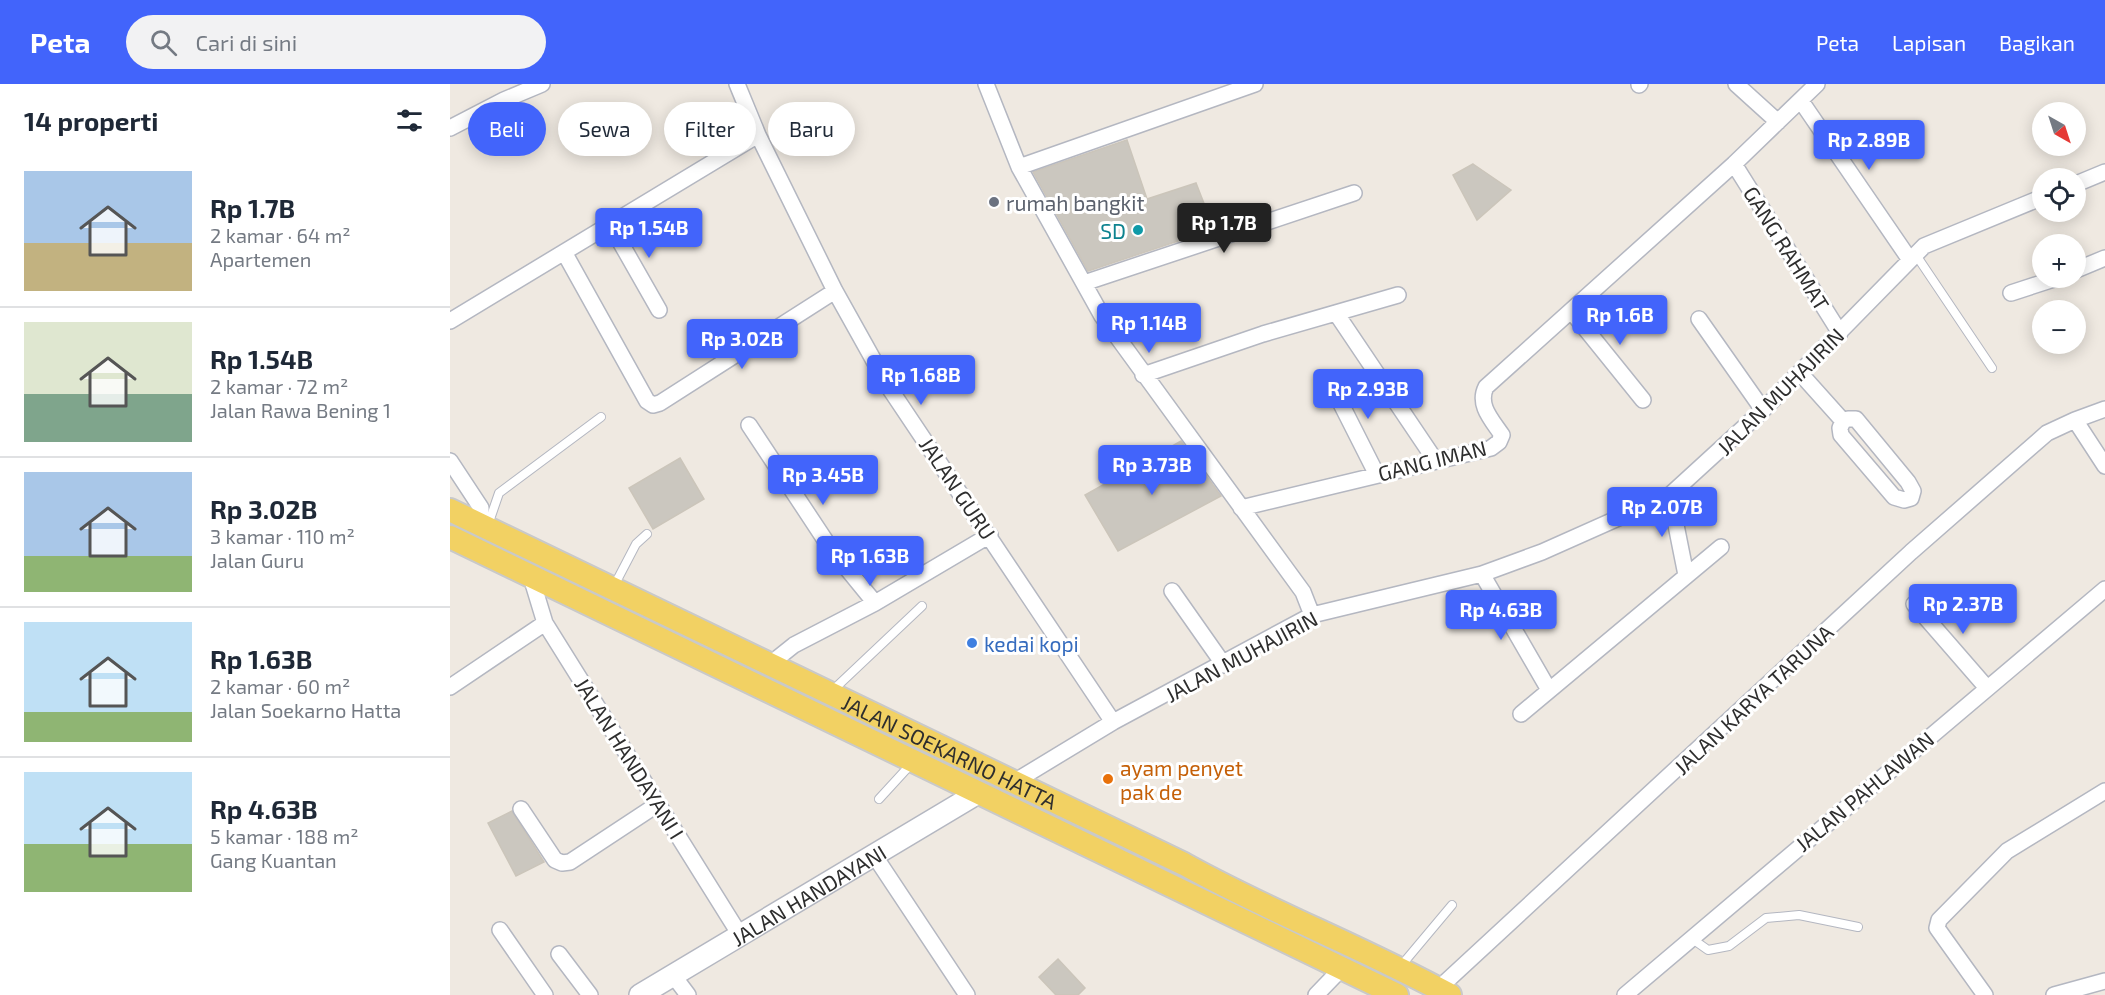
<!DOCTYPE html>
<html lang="id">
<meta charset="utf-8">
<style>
:root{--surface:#fff;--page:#f2f2f3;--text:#1f2937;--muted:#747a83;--line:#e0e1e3;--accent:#4264fb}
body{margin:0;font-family:"Exo 2",sans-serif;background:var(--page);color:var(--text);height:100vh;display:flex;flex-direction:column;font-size:22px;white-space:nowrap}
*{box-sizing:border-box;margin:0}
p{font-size:20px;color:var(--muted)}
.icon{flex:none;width:33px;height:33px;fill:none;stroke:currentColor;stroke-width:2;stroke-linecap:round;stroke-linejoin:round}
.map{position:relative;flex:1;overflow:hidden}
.panel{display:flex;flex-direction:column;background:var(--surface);width:450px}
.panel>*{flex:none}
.banner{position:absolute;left:18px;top:18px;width:570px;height:54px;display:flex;gap:12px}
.needle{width:39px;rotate:141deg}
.fabs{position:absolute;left:1582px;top:18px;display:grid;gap:12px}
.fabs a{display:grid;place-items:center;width:54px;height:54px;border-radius:50%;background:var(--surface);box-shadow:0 3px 15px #0003;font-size:30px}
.price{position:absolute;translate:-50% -51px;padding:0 14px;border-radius:6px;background:var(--accent);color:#fff;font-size:20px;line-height:39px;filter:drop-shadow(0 2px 3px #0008)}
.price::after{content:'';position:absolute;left:50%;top:36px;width:18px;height:14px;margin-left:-9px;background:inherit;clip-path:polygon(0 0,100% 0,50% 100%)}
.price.active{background:#222;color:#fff}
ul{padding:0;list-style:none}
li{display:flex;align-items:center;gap:18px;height:150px;padding:0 24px}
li+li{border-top:2px solid var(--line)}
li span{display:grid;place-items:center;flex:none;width:168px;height:120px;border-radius:0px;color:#555}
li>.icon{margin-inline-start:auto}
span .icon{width:72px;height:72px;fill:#fffc;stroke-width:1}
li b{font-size:26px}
h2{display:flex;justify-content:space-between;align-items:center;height:72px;padding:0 24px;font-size:26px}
.pill{padding:0 21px;border-radius:27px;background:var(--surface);box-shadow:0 3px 15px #0003;font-size:21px;line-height:54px}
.pill.active{background:var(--accent);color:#fff}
header{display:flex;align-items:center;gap:36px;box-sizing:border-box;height:84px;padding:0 30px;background:var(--accent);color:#fff}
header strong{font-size:28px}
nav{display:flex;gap:33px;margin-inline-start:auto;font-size:21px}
.search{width:420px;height:54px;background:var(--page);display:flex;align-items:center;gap:15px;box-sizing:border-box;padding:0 21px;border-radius:33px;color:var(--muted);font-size:22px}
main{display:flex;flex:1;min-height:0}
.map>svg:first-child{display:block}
.building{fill:#cbc7bf;stroke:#cbc5ba;stroke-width:1.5}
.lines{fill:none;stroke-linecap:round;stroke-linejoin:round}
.lane-casing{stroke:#b4b7c1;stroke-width:10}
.street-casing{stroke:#b4b7c1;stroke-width:18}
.secondary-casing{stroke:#b4b7c1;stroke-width:24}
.primary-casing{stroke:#c9c9c9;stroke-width:26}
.lane{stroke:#fff;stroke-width:8}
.street{stroke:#fff;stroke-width:15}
.secondary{stroke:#fff;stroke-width:21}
.primary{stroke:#f2d163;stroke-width:22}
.worship-dot{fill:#6b7280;stroke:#fff;stroke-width:2}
.culture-dot{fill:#0f9aa8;stroke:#fff;stroke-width:2}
.shop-dot{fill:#3f7fe0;stroke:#fff;stroke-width:2}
.food-dot{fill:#e8710a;stroke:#fff;stroke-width:2}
.labels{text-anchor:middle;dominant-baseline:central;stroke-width:6;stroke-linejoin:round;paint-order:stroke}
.worship-label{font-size:21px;fill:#5b616d;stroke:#fff;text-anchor:start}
.culture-label{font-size:21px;fill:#0d838f;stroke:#fff;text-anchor:end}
.street-label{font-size:21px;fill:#2e2e2e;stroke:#fff}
.shop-label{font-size:21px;fill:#366cbe;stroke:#fff;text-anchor:start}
.food-label{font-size:21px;fill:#c56008;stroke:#fff;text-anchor:start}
</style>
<header>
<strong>Peta</strong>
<div class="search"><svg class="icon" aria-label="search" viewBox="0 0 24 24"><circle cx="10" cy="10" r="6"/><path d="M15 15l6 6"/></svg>Cari di sini</div>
<nav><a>Peta</a><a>Lapisan</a><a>Bagikan</a></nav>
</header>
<main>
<section class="panel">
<h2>14 properti<svg class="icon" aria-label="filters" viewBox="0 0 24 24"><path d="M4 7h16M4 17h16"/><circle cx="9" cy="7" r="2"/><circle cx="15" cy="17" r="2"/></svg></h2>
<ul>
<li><span style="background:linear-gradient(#a9c7e8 60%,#c2b280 0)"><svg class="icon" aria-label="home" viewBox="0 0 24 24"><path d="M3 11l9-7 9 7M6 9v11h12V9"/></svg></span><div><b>Rp 1.7B</b><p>2 kamar · 64 m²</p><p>Apartemen</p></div></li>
<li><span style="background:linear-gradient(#dfe7d0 60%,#7fa58c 0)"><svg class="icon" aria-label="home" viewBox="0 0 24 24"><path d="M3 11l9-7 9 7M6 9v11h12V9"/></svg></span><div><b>Rp 1.54B</b><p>2 kamar · 72 m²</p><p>Jalan Rawa Bening 1</p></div></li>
<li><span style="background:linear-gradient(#a9c7e8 70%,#8fb573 0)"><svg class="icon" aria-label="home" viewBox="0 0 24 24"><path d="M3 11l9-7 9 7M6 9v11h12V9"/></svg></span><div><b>Rp 3.02B</b><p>3 kamar · 110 m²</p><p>Jalan Guru</p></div></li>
<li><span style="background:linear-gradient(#bfe0f5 75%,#8fb573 0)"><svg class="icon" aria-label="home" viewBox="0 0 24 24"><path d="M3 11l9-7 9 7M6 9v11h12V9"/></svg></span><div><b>Rp 1.63B</b><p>2 kamar · 60 m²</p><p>Jalan Soekarno Hatta</p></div></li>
<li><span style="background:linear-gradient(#bfe0f5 60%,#8fb573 0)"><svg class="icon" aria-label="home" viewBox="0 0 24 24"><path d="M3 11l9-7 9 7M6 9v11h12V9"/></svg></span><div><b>Rp 4.63B</b><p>5 kamar · 188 m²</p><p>Gang Kuantan</p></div></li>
</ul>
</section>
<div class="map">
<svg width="1655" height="911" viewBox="0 0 1655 911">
<rect width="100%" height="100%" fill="#efe9e1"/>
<!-- building -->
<path class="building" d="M677,56L697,115L746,99L764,145L638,187L583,88Z
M1023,80L1061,106L1027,136L1003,91Z
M731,357L771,412L668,467L635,411Z
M230,374L254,415L203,445L179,404Z
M62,727L94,778L66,792L38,739Z
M608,875L635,904L628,911H606L589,893Z"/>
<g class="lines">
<defs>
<path id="lane" d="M1466,171L1542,284
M38,441L49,409L151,333
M164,502L186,460L197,450
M382,607L472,522
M429,715L462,679
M1241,854L1258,866L1279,862L1316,834L1349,831L1408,843
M950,883L1002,821"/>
<path id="street" d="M287,0L308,51L385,207L438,302L663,638
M536,0L569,83L652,232L853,508L862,531
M1286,0L1328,38
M1189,1L1190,0
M1351,17L1460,176
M0,44L54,16L92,0
M1284,80L1390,249
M569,83L805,0
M1626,100L1655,88
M160,140L209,226
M114,168L197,317L203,321L210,319L385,207
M1626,186L1655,174
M634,199L904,109
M1561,209L1607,194
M1122,228L1193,316
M886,229L985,376
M1249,235L1313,326
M0,237L308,51
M1350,289L1393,337
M693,291L813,250L948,211
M879,296L927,391
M1655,325L1625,336L1655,382
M1398,335H1406L1458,398L1463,407L1461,414L1454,416L1444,413L1391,351L1390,344L1393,337Z
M299,341L381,465L425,519
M0,377L31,424V440
M1220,411L1236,491
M791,424L1041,364L1049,358L1052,351C1042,336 1027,321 1036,303L1284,80L1367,0
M1032,490L1099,606
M81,493L95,539L290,851
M722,507L774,581
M1464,520L1537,604
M319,581L344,561L425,519L540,451
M0,603L95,539
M1071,630L1271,463
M564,698L663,638L862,531L1032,490L1092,468L1220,411L1313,326L1474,162L1593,113
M71,725L105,776L112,779L120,778L208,720
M424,771L517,911
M50,846L95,911
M109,870L140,911
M223,891L238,911
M988,905L1461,468L1597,349L1625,336
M866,911L892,884
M1175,911L1655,505
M1535,911L1487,844L1489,836L1557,767L1655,707
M1604,911L1655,897"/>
<g id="secondary">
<path id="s1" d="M190,911L528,709"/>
</g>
<g id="primary">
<path id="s2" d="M0,426L734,780C820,828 913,863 1000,911"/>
<path d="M0,453L947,911"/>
</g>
</defs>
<!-- lane casing -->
<use href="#lane" class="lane-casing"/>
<!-- street casing -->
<use href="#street" class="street-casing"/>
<!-- secondary casing -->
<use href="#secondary" class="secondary-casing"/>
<!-- primary casing -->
<use href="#primary" class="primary-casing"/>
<!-- lane -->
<use href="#lane" class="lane"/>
<!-- street -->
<use href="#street" class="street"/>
<!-- secondary -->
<use href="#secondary" class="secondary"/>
<!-- primary -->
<use href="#primary" class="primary"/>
</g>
<!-- markers -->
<circle class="worship-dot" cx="544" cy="118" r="6"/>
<circle class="culture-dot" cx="688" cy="146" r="6"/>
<circle class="shop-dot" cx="522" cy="559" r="6"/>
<circle class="food-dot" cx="658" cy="695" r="6"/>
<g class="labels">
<!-- worship labels -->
<g class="worship-label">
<text x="556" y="118">rumah bangkit</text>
</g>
<!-- culture labels -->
<g class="culture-label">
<text x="676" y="146">SD</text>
</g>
<!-- street labels -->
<g class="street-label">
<text transform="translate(1337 164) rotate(58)">GANG RAHMAT</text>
<text transform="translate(1330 307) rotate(-45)">JALAN MUHAJIRIN</text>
<text transform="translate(982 376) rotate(-14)">GANG IMAN</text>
<text transform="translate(508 404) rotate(56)">JALAN GURU</text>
<text transform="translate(791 572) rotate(-28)">JALAN MUHAJIRIN</text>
<text transform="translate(1303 615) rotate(-43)">JALAN KARYA TARUNA</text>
<text stroke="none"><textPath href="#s2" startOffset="555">JALAN SOEKARNO HATTA</textPath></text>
<text transform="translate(180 674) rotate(58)">JALAN HANDAYANI I</text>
<text transform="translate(1414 707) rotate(-40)">JALAN PAHLAWAN</text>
<text stroke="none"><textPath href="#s1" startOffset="196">JALAN HANDAYANI</textPath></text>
</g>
<!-- shop labels -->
<g class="shop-label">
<text x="534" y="559">kedai kopi</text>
</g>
<!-- food labels -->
<g class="food-label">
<text x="670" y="683">ayam penyet<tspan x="670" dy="24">pak de</tspan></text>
</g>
</g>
</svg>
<div class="fabs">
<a><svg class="needle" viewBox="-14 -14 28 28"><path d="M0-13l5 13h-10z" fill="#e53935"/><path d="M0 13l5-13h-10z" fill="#747a83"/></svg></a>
<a><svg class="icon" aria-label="locate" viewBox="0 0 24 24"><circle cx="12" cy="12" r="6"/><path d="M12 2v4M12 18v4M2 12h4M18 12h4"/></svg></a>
<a>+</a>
<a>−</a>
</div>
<b class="price" style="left:1419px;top:87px">Rp 2.89B</b>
<b class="price active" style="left:774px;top:170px">Rp 1.7B</b>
<b class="price" style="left:199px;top:175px">Rp 1.54B</b>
<b class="price" style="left:1170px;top:262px">Rp 1.6B</b>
<b class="price" style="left:699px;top:270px">Rp 1.14B</b>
<b class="price" style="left:292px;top:286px">Rp 3.02B</b>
<b class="price" style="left:471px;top:322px">Rp 1.68B</b>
<b class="price" style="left:918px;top:336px">Rp 2.93B</b>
<b class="price" style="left:702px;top:412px">Rp 3.73B</b>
<b class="price" style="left:373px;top:422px">Rp 3.45B</b>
<b class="price" style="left:1212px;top:454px">Rp 2.07B</b>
<b class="price" style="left:420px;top:503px">Rp 1.63B</b>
<b class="price" style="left:1513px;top:551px">Rp 2.37B</b>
<b class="price" style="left:1051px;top:557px">Rp 4.63B</b>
<div class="banner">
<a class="pill active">Beli</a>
<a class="pill">Sewa</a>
<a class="pill">Filter</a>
<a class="pill">Baru</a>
</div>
</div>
</main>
